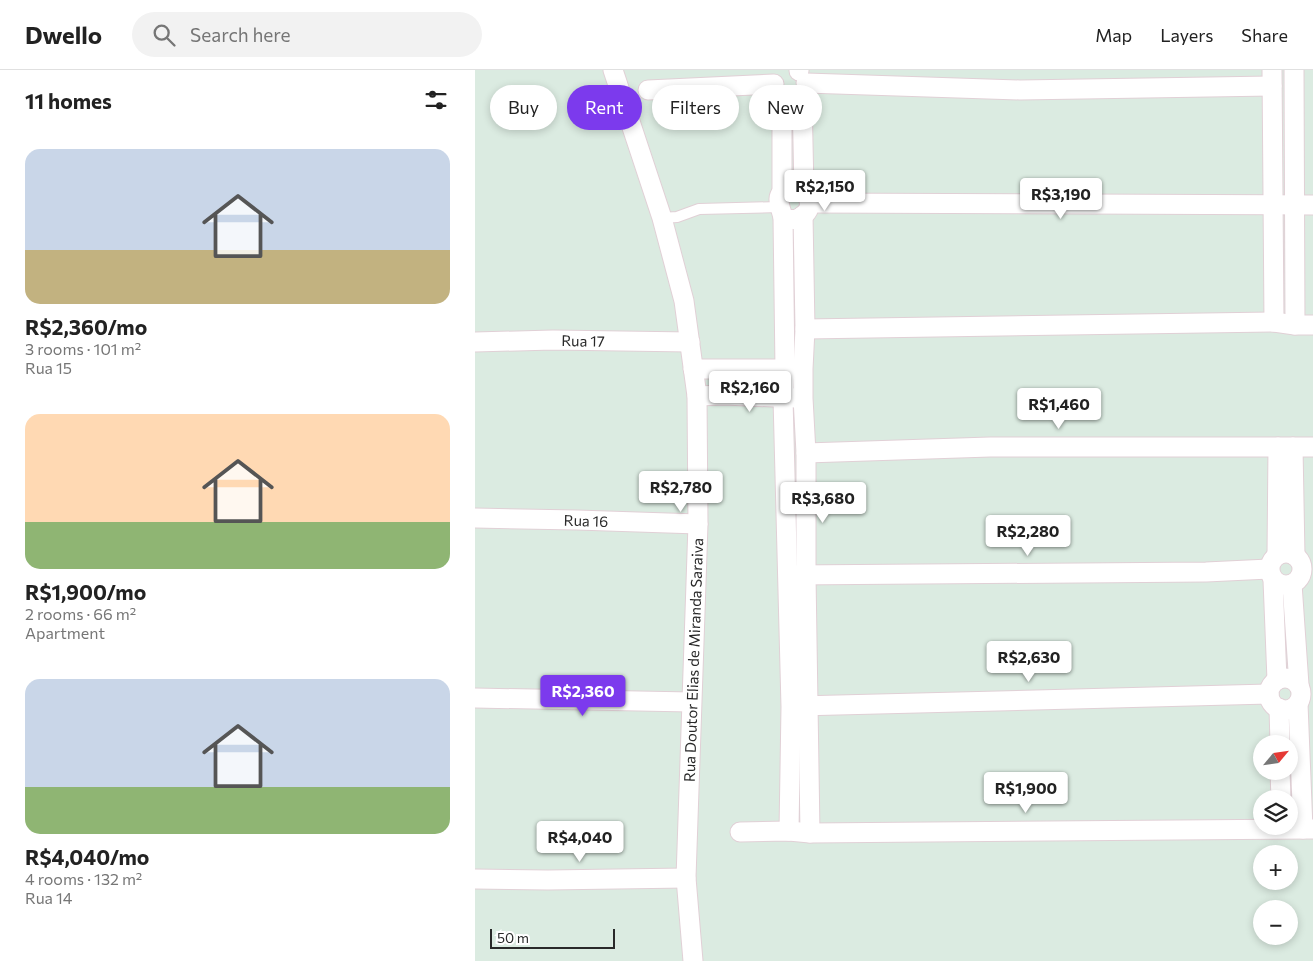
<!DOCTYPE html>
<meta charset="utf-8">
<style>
:root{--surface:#fff;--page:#f2f2f2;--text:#222;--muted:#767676;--line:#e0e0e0;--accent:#7c3aed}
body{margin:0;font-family:Commissioner,sans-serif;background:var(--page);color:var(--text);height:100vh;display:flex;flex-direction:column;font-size:19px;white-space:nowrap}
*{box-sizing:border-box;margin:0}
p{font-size:16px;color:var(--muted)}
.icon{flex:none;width:28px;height:28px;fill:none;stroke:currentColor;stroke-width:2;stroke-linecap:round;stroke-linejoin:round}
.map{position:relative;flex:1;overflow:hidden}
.details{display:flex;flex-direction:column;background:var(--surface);width:475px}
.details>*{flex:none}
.top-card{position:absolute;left:15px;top:15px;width:475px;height:45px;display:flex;gap:10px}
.needle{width:32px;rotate:61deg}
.tools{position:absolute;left:778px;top:665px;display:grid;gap:10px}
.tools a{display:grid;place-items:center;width:45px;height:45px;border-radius:50%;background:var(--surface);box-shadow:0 2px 8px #0003;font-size:25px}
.scale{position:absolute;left:15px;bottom:12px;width:125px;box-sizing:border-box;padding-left:5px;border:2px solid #292929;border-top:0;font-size:14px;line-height:18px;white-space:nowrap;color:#292929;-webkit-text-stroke:4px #fff;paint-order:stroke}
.price{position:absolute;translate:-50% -42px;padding:0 11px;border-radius:5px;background:#fff;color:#222;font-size:16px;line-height:32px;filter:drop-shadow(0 1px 2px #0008)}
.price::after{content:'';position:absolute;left:50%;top:30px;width:15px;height:11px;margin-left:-8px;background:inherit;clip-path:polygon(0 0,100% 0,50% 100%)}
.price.active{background:var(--accent);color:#fff}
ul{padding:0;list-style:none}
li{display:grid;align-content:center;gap:10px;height:265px;padding:0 25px}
li span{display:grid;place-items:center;height:155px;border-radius:15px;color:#555}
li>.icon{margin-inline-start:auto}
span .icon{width:90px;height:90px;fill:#fffc;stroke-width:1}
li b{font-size:21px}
h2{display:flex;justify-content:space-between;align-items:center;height:60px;padding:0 25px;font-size:21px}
.pill{padding:0 18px;border-radius:22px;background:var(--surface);box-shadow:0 2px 8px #0003;font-size:18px;line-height:45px}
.pill.active{background:var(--accent);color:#fff}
header{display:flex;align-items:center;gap:30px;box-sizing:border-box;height:70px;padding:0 25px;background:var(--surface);border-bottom:1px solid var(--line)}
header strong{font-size:24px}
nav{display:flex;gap:28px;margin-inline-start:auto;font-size:18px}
.search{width:350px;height:45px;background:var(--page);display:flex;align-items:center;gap:12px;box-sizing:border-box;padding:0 18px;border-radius:28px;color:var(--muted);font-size:19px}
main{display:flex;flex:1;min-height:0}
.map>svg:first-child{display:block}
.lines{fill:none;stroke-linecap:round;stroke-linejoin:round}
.service-casing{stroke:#e1d0d6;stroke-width:12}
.minor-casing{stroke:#e1d0d6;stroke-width:21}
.service{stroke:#fff;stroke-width:10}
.minor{stroke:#fff;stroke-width:19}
.labels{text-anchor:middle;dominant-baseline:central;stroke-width:5;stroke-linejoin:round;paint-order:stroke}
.street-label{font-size:15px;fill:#292929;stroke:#fff}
</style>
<header>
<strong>Dwello</strong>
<div class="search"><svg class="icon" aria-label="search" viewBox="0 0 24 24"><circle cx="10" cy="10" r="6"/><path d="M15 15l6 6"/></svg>Search here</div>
<nav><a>Map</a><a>Layers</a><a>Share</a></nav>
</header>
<main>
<section class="details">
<h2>11 homes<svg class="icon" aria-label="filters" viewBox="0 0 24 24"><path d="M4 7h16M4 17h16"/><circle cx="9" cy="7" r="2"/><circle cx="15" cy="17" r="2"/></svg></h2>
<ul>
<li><span style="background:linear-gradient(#c9d6e8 65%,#c2b280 0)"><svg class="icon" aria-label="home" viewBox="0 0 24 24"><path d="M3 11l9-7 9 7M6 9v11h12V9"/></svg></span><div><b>R$2,360/mo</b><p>3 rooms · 101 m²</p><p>Rua 15</p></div></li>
<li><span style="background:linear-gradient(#ffd9b3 70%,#8fb573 0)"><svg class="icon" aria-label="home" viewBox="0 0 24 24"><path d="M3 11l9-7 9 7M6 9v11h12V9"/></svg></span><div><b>R$1,900/mo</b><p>2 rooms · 66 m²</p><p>Apartment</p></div></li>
<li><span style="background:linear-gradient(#c9d6e8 70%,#8fb573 0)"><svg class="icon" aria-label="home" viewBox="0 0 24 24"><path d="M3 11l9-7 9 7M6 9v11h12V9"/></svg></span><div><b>R$4,040/mo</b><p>4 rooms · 132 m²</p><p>Rua 14</p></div></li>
</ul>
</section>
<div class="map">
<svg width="838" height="891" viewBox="0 0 838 891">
<rect width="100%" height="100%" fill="#dbebe1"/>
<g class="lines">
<defs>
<path id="service" d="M187,148L202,147L224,139L304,137"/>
<g id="minor">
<path d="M138,0L187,148L209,231L222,326L223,454L211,808L218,891"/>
<path d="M797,0L799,252"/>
<path d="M819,0L820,255"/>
<path d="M324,1V0"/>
<path d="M331,13L545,20L797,16"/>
<path d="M173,20L299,14"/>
<path d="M327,25L329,121"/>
<path d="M317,117C335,119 342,140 324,148C319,151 313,149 308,147C304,133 298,123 317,117Z"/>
<path d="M307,123V28"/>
<path d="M335,133L838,135"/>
<path d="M328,145L330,259L328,299V328L331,383V505L335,763"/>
<path d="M308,147L310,299L308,328L316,637L314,761"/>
<path d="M330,259L799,252L820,255H838"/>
<path id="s1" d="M0,272L78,270L215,272"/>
<path d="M218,299H321"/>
<path d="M222,326L249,325L321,328"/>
<path d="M818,377L820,486"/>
<path d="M331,383L515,377H838"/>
<path id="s2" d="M0,448L102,450L223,454"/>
<circle cx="811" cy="499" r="16"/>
<path d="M802,485L803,377"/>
<path d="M318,505L731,502L794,499"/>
<path d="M798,510L802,610"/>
<path d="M817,514L824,615"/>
<circle cx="810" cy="624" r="16"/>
<path d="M0,628L216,632"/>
<path d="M823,634L828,759"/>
<path d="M323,636L794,624"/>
<path d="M804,638L805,674"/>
<path d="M805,701L806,729"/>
<path d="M265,762L314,761L335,763L838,759"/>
<path d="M0,809L73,810L211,808"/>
</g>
</defs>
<!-- service casing -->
<use href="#service" class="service-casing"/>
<!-- minor casing -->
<use href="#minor" class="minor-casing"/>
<!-- service -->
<use href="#service" class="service"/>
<!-- minor -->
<use href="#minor" class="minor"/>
</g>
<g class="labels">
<!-- street labels -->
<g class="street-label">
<text stroke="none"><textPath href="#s1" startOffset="108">Rua 17</textPath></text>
<text stroke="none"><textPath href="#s2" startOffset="111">Rua 16</textPath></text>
<text transform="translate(218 590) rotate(-88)">Rua Doutor Elias de Miranda Saraiva</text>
</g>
</g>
</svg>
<div class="tools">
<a><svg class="needle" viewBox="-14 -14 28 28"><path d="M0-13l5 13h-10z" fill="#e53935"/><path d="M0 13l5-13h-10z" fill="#767676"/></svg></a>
<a><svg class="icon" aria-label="layers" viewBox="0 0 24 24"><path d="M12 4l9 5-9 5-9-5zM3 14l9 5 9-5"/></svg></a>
<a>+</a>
<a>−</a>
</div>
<div class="scale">50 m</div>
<b class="price" style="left:350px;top:142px">R$2,150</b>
<b class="price" style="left:586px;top:150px">R$3,190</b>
<b class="price" style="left:275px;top:343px">R$2,160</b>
<b class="price" style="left:584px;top:360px">R$1,460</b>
<b class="price" style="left:206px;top:443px">R$2,780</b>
<b class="price" style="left:348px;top:454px">R$3,680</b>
<b class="price" style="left:553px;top:487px">R$2,280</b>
<b class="price" style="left:554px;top:613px">R$2,630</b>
<b class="price active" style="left:108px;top:647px">R$2,360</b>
<b class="price" style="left:551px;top:744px">R$1,900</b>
<b class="price" style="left:105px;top:793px">R$4,040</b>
<div class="top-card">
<a class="pill">Buy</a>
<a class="pill active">Rent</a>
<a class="pill">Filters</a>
<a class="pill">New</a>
</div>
</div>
</main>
